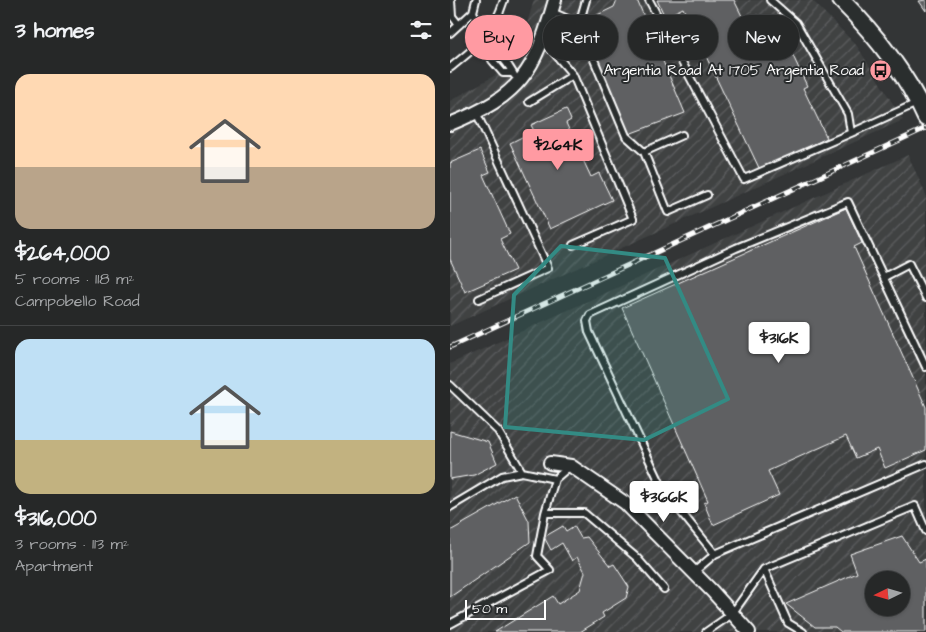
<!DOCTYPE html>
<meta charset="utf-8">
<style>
:root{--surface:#262828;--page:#323434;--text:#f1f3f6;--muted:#a4a6a8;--line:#424445;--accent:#ff9aa2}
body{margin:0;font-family:"Architects Daughter",sans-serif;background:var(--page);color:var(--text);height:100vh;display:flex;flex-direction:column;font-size:19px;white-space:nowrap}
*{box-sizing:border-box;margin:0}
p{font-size:16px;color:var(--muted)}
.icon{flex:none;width:28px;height:28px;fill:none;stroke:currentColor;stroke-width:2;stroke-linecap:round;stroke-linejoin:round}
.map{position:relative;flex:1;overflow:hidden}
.side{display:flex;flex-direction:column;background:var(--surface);width:450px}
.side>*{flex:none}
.hud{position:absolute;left:15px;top:15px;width:385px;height:45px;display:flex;gap:10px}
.needle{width:32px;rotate:265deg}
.tools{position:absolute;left:415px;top:571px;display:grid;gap:10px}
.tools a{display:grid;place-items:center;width:45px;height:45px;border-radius:50%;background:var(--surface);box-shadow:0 1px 4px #0004,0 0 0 1px var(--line);font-size:25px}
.scale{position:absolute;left:15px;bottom:12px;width:81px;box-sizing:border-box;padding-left:5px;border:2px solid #fff;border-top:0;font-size:14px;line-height:18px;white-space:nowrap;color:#fff;-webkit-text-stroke:4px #2a2d2e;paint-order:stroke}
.price{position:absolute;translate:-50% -42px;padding:0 11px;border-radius:5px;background:#fff;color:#222;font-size:16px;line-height:32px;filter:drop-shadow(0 1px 2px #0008)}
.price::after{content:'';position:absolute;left:50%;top:30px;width:15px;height:11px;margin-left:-8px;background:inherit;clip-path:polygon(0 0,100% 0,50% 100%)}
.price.active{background:var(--accent);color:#111}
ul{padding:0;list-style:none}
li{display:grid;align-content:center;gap:10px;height:265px;padding:0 15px}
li+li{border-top:1px solid var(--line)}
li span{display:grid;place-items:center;height:155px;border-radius:15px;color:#555}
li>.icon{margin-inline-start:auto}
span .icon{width:90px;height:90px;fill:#fffc;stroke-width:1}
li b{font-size:21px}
h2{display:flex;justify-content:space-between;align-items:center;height:60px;padding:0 15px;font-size:21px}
.tag{padding:0 18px;border-radius:22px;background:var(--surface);box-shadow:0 1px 4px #0004,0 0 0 1px var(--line);font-size:18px;line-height:45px}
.tag.active{background:var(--accent);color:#111}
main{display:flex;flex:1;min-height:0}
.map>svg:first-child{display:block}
.industrial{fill:url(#industrial-furrows);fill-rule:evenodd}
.building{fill:#5f6162;stroke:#fff;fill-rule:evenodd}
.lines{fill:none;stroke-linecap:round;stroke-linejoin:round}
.lane-casing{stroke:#fff;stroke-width:10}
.street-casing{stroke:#fff;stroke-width:16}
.secondary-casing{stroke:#fff;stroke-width:20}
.lane{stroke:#2a2d2e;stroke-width:6}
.street{stroke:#2a2d2e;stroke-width:12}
.secondary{stroke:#2a2d2e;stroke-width:16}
.rail-casing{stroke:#fff;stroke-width:5}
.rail{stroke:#2a2d2e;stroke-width:3;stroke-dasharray:9;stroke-linecap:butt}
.marked{fill:#338b84;fill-opacity:0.2;stroke:#338b84;stroke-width:4;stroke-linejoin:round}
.labels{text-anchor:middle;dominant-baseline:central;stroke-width:4;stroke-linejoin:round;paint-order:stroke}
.poi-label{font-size:15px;fill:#fff;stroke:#2a2d2e;text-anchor:end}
</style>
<main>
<section class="side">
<h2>3 homes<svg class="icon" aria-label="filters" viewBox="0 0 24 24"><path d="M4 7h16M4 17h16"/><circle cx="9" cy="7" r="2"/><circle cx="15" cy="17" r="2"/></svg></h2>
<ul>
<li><span style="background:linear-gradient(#ffd9b3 60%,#b9a48a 0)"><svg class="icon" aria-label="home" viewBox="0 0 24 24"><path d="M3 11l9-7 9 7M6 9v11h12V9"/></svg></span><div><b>$264,000</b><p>5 rooms · 118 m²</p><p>Campobello Road</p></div></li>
<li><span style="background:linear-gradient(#bfe0f5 65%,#c2b280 0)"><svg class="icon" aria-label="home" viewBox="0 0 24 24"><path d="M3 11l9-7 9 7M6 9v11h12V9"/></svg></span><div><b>$316,000</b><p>3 rooms · 113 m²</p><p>Apartment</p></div></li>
</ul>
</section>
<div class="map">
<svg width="476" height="632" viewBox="0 0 476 632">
<defs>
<pattern id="industrial-furrows" width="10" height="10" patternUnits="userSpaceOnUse" patternTransform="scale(1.25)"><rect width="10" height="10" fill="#404243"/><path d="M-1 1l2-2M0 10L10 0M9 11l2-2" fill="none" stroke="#5d5e5f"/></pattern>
</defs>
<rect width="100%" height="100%" fill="#333536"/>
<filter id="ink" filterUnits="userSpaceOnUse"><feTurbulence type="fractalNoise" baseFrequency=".02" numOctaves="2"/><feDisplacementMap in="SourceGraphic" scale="10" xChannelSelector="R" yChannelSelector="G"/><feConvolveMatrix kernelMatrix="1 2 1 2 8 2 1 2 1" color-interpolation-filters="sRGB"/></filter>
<g filter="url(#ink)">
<!-- industrial -->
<path class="industrial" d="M84,0H362L407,46L453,120L0,326V101L65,64Z
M458,155L476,195V632H0V364ZM424,580H451V608H424Z"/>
<!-- building -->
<path class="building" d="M167,0H187L235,113L179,134L138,43L149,37L141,18L164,7Z
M207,0H284L295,22L308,15L326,51L338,45L357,86L353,88L377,138L310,170L233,8L215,17Z
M476,0V11L469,1Z
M116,109L121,120L116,123L141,177L149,173L162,200L100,229L60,143L84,131L81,125Z
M30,150L40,172L33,175L60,234L50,239L65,270L15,292L0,259V163Z
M396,208L412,243L404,247L476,407V450L435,468L427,449L406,458L396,436L318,471L329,495L263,525L254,503L258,501L172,308Z
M0,431L38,442L47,463L24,475L0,479Z
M65,494L79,521L80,542L0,597V531Z
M113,526L116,531L124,526L131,538L137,537L160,566L164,564L179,587L176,598L152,613L154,617L130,632H45L103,596L108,604L130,590L135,572L127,557L122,561L112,543L101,550L94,537Z
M452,536L469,562L476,559V632H391L385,627H365L336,604L407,573L400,554ZM424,580H451V608H424Z"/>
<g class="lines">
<defs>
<path id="lane" d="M1,0L2,16L9,25
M199,0L294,179L401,133
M320,0L346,23L398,114L401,133L467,103
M23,12L42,52V60L53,73H62
M102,12L129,24L176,136L194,152L218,212L257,195
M129,24L136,0
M0,33L23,12L26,0
M94,41L123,75L183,219L123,245
M42,52C54,56 58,65 64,75
M0,68C29,44 42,37 54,0
M79,102L123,75
M27,114L98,268L29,299
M194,152L232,135
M434,277L459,264L476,298
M476,367L398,202L286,248L140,315L137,321L139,332L214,491L265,554L476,464
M0,385L48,431L72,472
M0,507L52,476L72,472L105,479
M95,513L105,479L119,467
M314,569L338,623L353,632
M244,572L265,554
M0,624L100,570L87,556L95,513H134L187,558L214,589
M256,632L282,614L314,569L465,506L476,531"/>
<path id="street" d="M0,124C72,95 84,72 105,0
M100,463L121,466L175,503L262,591L299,632"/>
<path id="secondary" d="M391,0C426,35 456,73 476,118"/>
</defs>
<!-- lane casing -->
<use href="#lane" class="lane-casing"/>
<!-- street casing -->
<use href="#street" class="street-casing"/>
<!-- secondary casing -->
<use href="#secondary" class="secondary-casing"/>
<!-- lane -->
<use href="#lane" class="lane"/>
<!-- street -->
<use href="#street" class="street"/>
<!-- secondary -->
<use href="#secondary" class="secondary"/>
<defs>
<path id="rail" d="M0,347L476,128"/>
</defs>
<!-- rail casing -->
<use href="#rail" class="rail-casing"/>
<!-- rail -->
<use href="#rail" class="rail"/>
</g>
</g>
<!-- marked area -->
<path class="marked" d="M111,246L215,258L278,399L194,440L55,427L64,295Z"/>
<!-- icons -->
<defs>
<symbol id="bus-disc" viewBox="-11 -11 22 22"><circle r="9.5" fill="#ff9aa2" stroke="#2a2d2e"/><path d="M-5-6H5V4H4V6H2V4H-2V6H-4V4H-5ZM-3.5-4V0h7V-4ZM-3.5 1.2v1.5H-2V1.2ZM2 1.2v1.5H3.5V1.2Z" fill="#111"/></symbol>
</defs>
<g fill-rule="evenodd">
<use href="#bus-disc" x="418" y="58" width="25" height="25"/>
</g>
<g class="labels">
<!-- poi labels -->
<g class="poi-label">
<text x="414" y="70">Argentia Road At 1705 Argentia Road</text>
</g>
</g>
</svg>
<div class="tools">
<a><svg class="needle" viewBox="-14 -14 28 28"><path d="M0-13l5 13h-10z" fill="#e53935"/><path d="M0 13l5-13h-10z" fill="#a4a6a8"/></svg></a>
</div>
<div class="scale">50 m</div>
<b class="price active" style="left:108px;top:171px">$264K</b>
<b class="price" style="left:329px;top:364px">$316K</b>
<b class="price" style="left:214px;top:523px">$366K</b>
<div class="hud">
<a class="tag active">Buy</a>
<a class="tag">Rent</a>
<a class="tag">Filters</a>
<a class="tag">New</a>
</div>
</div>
</main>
